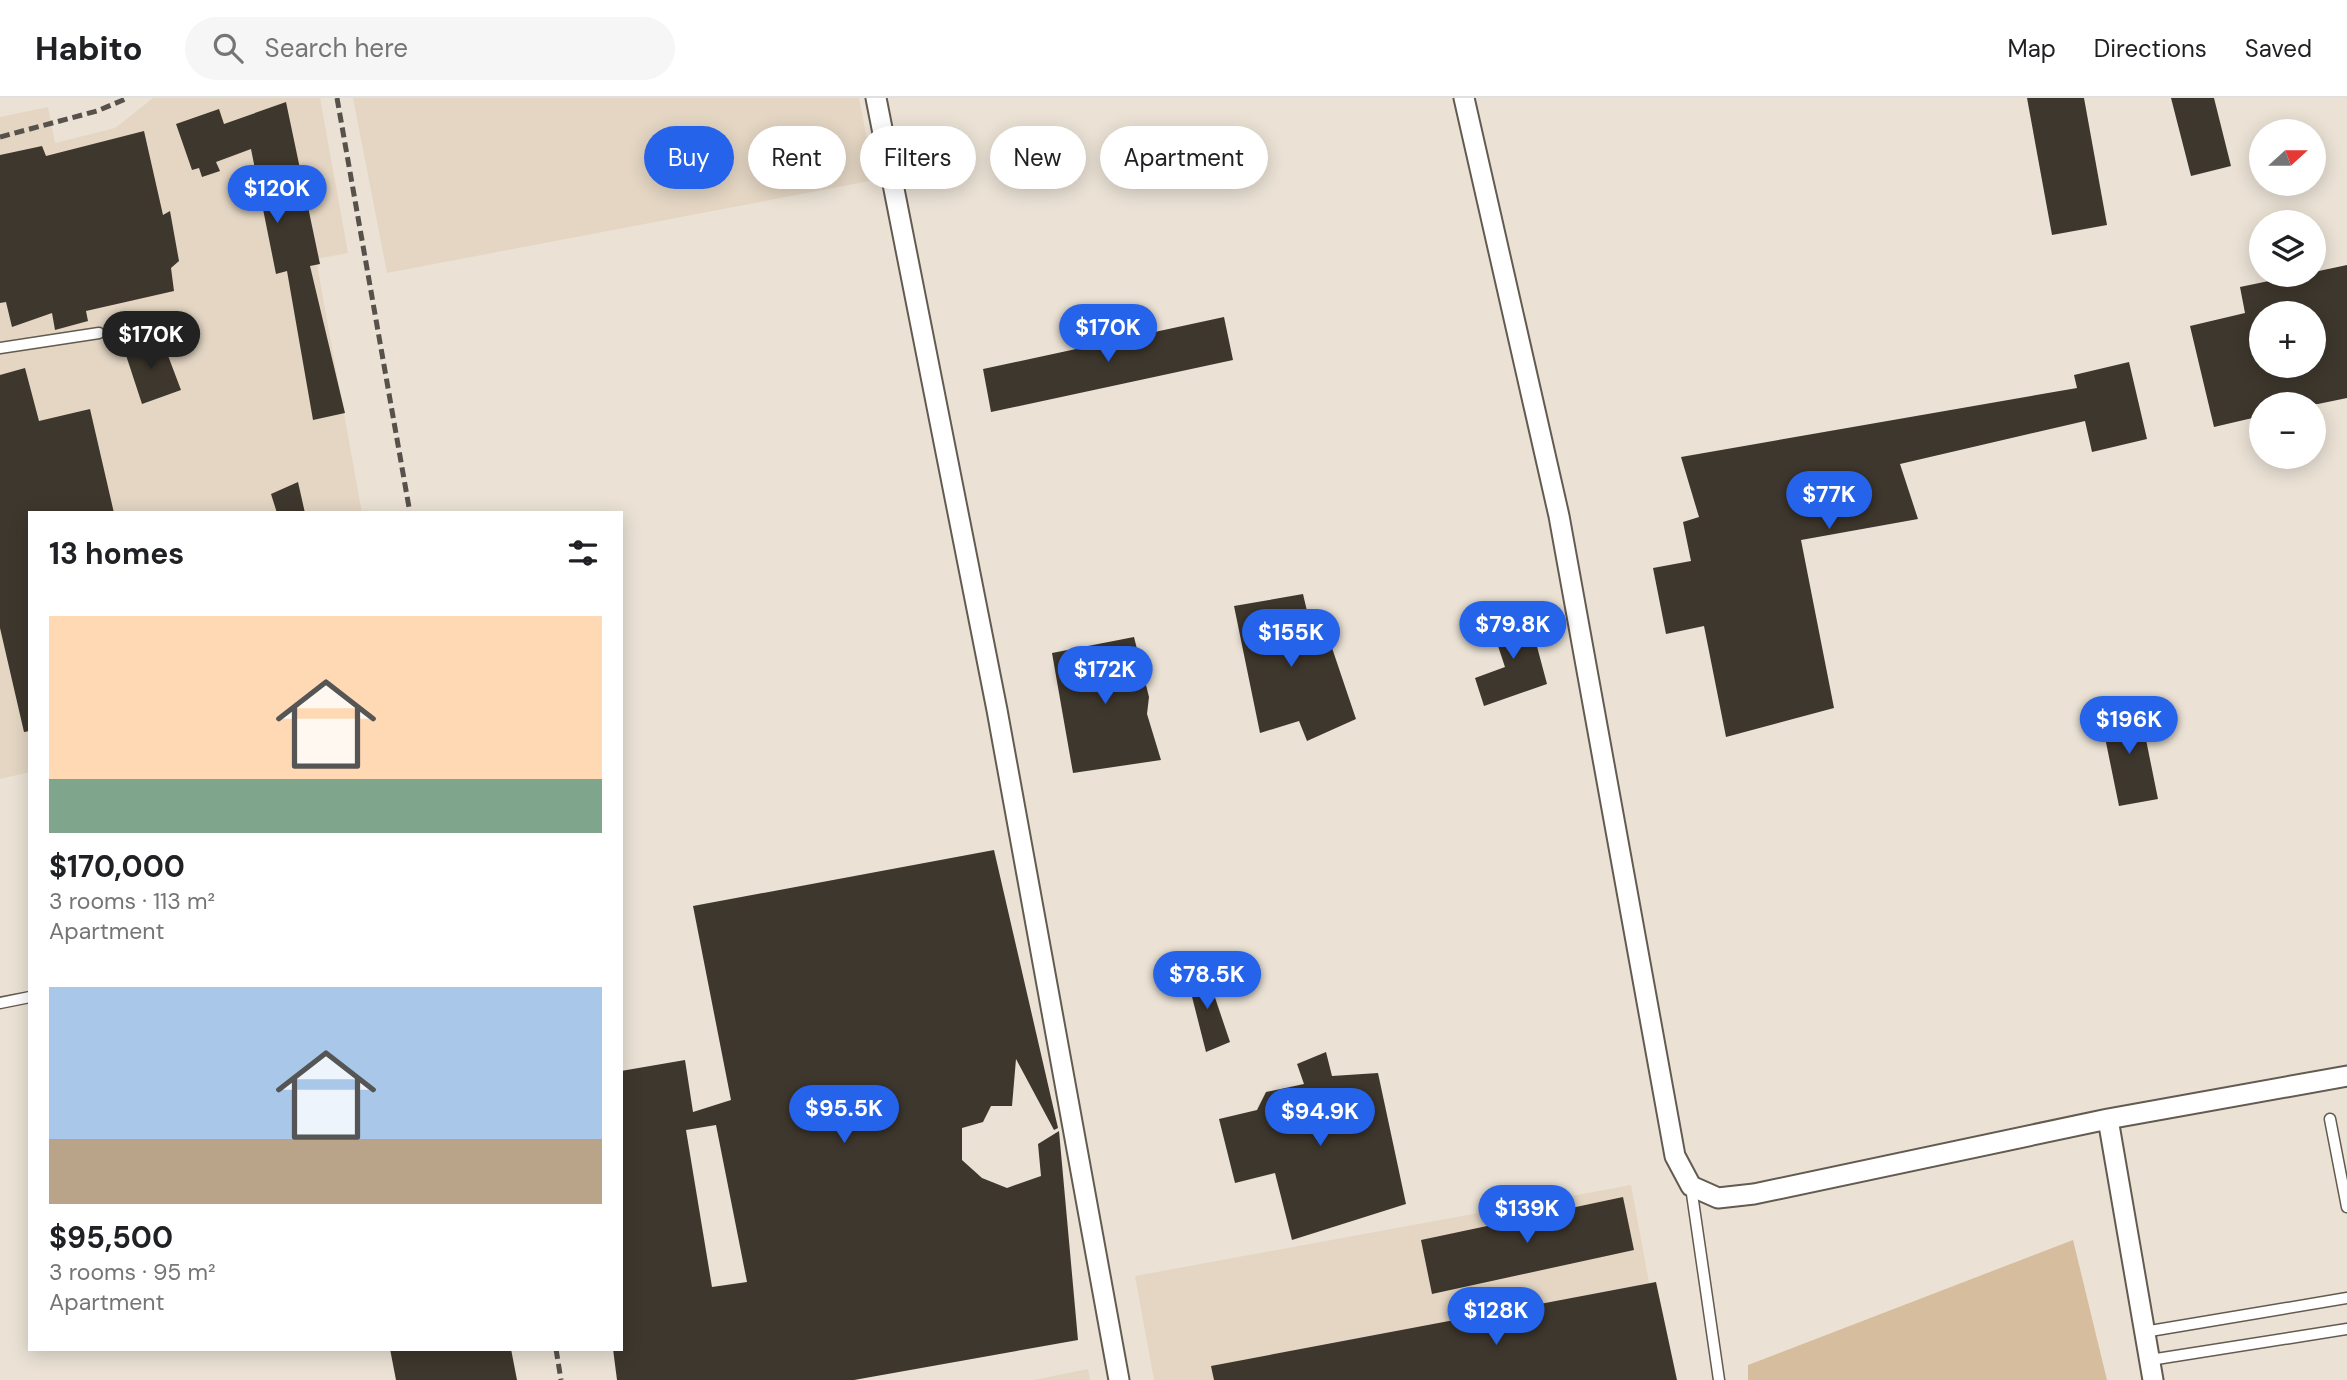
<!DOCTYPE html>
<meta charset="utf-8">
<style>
:root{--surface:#fff;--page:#f6f6f6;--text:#202124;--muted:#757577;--line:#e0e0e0;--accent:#2563eb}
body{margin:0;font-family:"DM Sans",sans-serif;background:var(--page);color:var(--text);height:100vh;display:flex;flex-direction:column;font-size:26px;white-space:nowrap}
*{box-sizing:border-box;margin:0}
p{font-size:23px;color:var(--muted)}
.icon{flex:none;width:38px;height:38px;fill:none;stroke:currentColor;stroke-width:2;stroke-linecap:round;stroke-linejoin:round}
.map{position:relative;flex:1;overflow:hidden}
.drawer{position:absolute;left:28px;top:413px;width:595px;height:840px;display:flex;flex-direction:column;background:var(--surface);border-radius:0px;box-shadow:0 4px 18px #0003}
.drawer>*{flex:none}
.hud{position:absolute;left:644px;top:28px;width:665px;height:63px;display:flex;gap:14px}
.needle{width:46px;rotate:69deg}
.controls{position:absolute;left:2249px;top:21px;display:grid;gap:14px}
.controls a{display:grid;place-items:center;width:77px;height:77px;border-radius:50%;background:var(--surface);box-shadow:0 4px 18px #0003;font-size:35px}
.price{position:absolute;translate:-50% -60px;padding:0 16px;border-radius:24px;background:var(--accent);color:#fff;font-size:23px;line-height:46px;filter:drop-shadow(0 2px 4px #0008)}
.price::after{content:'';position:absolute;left:50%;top:42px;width:21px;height:16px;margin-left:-10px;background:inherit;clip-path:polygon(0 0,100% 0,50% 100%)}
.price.active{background:#222;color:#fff}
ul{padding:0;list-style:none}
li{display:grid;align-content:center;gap:14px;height:371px;padding:0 21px}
li span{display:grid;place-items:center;height:217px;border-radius:0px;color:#555}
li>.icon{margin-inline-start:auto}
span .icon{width:126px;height:126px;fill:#fffc;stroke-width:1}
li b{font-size:30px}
h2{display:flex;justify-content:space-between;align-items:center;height:84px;padding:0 21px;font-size:30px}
.pill{padding:0 24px;border-radius:32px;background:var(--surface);box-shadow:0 4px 18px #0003;font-size:24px;line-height:63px}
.pill.active{background:var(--accent);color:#fff}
header{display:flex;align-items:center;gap:42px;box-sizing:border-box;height:98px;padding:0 35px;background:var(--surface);border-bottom:2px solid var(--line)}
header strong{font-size:33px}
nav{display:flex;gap:38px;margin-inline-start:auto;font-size:24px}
.search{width:490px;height:63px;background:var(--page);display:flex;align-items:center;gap:18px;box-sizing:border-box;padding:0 24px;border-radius:38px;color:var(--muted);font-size:26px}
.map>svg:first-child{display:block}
.built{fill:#e4d6c3}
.green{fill:#d6bd9e}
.building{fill:#3e372d;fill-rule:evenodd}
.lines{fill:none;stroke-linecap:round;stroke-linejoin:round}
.service-casing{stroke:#635a50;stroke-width:13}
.minor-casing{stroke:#635a50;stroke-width:23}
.service{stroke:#fff;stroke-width:10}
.minor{stroke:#fff;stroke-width:19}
.rail{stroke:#56514b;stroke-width:5;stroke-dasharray:10 5;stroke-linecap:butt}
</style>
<header>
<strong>Habito</strong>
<div class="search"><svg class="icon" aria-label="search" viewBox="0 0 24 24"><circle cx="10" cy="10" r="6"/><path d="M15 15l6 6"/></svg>Search here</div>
<nav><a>Map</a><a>Directions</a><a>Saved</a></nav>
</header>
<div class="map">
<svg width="2347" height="1282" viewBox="0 0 2347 1282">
<rect width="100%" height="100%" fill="#ebe2d5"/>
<!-- built -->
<path class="built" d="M153,0H320L348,155L316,161L362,415H30V674L0,681V19L48,9L55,45L115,30Z
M353,0H859L875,82L387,175Z
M1631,1087L1667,1282H1154L1135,1178Z
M1088,1271L1090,1282H1033Z"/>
<!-- green -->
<path class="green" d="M2073,1142L2107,1282H1748V1267Z"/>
<!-- building -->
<path class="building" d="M2027,0H2084L2107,127L2052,137Z
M2171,0H2214L2231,68L2191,78Z
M286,4L320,166L310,168L345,315L313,322L287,173L276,176L251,51L216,64L220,73L202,79L199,70L192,72L176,26L219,11L224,26Z
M144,33L163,117L170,113L179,163L171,170L174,193L86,213L88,223L55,232L52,215L12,229L6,204L0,205V57L42,48L46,58Z
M2347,167V300L2318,306H2261V318L2214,329L2190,228L2245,215L2240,189L2298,177H2314V174ZM2261,215H2314V268H2261Z
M1224,219L1233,262L991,314L983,271Z
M139,238L145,254L164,247L181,292L142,306L122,245Z
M2129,264L2147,341L2092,354L2085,323L1900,366L1918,421L1801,442L1834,610L1726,639L1704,528L1666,536L1653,470L1691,463L1683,424L1699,419L1681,359L2077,290L2074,277Z
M25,270L39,323L90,311L114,415H30V633L24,634L0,530V277Z
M298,384L305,415H277L271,396Z
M1303,496L1315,547L1330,544L1356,621L1307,643L1299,623L1260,635L1234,508Z
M1527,511L1547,586L1484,608L1475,580L1505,569L1490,524Z
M1134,539L1149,599L1147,616L1161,662L1073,675L1052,555Z
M2139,607L2158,701L2119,708L2100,615Z
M994,752L1058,1030L1054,1032L1016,961L1012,1008H991L983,1024L962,1030V1062L982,1080L1007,1090L1041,1078L1038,1046L1059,1033L1078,1242L854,1282H617L613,1251H621V973L685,962L693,1014L731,1002L693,808ZM716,1027L747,1184L712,1189L686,1032Z
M1204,867L1230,944L1206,954L1187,879Z
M1326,954L1332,978L1378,975L1406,1106L1292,1142L1275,1075L1235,1085L1219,1021L1257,1012L1266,994L1304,986L1297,966Z
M1623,1099L1634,1152L1432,1196L1421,1142Z
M1656,1184L1677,1282H1214L1211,1268Z
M390,1251H511L517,1282H396Z"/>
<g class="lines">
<defs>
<path id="service" d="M0,250L99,235
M0,905L30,899
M2330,1021L2347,1109
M1691,1089L1719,1282
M2144,1234L2347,1200
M2150,1262L2347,1231"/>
<path id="minor" d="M876,0L997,612L1119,1282
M1464,0L1559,418L1675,1058L1691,1088L1718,1100L1754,1096L2108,1021L2347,978
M2108,1021L2153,1282"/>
</defs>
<!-- service casing -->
<use href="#service" class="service-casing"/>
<!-- minor casing -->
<use href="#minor" class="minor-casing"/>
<!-- service -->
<use href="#service" class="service"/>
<!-- minor -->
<use href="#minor" class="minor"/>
<!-- rail -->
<path class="rail" d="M337,0L410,415
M0,39L97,13L128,0
M556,1251L561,1282"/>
</g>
</svg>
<div class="controls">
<a><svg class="needle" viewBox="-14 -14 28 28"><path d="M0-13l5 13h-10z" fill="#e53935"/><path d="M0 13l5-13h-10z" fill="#757577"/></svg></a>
<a><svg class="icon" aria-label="layers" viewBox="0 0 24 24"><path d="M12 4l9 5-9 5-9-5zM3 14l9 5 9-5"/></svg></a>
<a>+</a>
<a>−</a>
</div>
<b class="price" style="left:277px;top:127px">$120K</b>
<b class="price" style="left:1108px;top:266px">$170K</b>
<b class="price active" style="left:151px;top:273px">$170K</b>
<b class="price" style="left:1829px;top:433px">$77K</b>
<b class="price" style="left:1513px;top:563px">$79.8K</b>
<b class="price" style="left:1291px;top:571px">$155K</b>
<b class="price" style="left:1105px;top:608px">$172K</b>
<b class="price" style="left:2129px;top:658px">$196K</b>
<b class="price" style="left:1207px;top:913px">$78.5K</b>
<b class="price" style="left:844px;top:1047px">$95.5K</b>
<b class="price" style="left:1320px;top:1050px">$94.9K</b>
<b class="price" style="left:1527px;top:1147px">$139K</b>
<b class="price" style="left:1496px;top:1249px">$128K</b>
<div class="hud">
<a class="pill active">Buy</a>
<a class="pill">Rent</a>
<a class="pill">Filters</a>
<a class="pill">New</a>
<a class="pill">Apartment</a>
</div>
<section class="drawer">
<h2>13 homes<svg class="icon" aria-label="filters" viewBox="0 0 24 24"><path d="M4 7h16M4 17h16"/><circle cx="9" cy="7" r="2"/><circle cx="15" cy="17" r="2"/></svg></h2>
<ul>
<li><span style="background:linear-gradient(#ffd9b3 75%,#7fa58c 0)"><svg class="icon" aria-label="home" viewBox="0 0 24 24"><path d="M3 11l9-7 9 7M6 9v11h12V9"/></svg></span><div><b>$170,000</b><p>3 rooms · 113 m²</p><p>Apartment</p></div></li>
<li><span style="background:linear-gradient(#a9c7e8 70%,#b9a48a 0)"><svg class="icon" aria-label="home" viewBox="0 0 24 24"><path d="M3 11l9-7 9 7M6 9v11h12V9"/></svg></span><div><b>$95,500</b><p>3 rooms · 95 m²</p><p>Apartment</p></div></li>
</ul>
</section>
</div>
